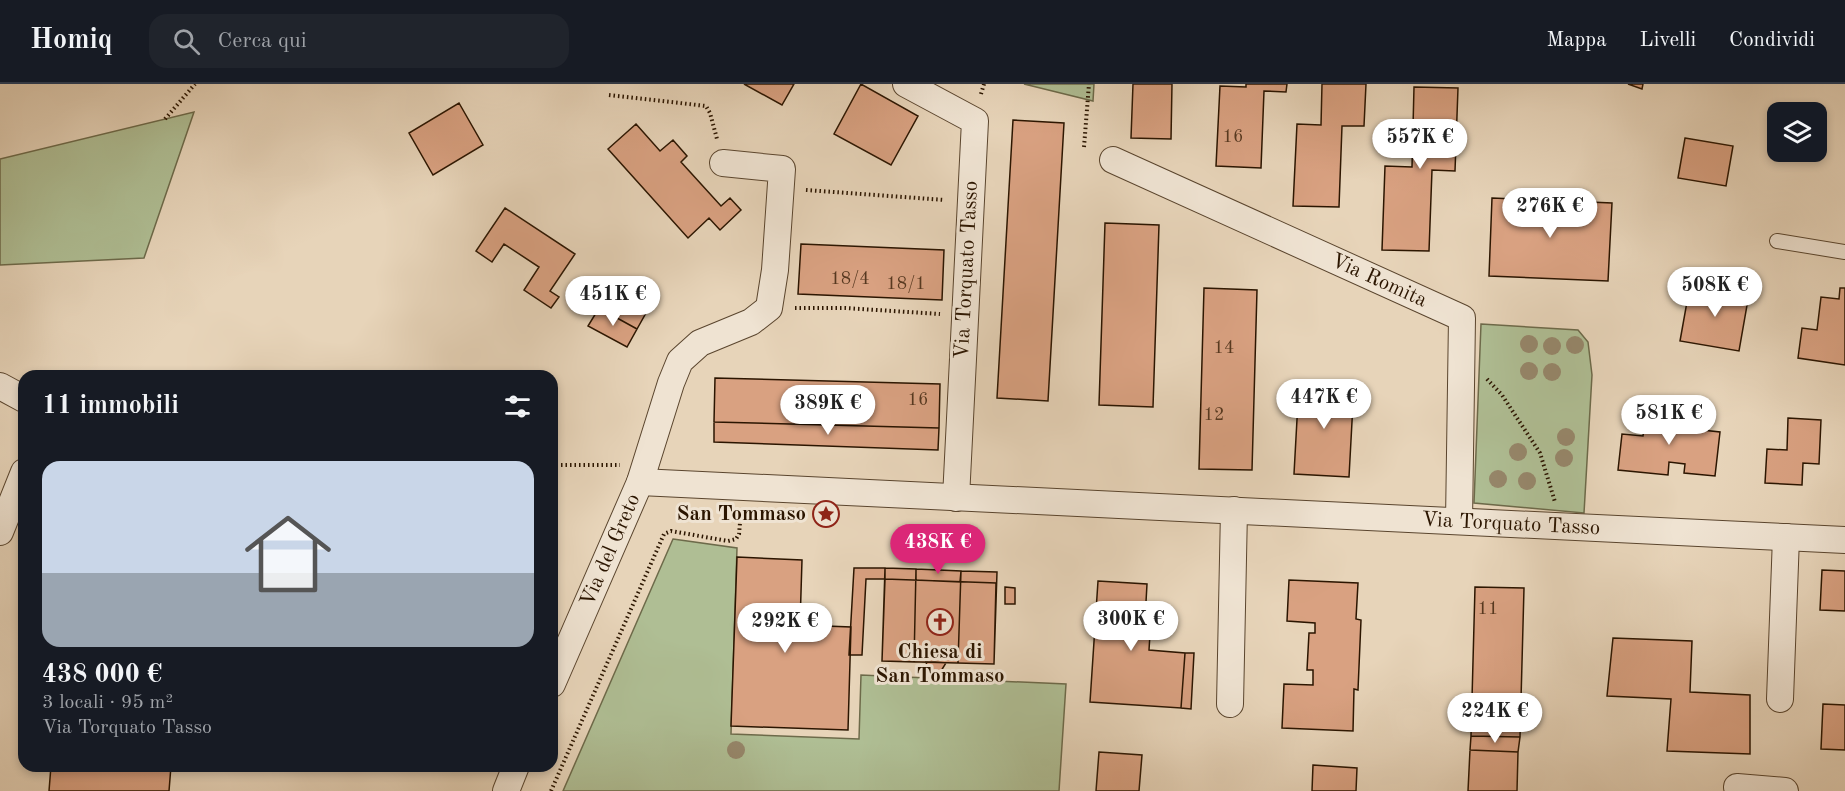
<!DOCTYPE html>
<html lang="it">
<meta charset="utf-8">
<style>
:root{--surface:#171b24;--page:#20242c;--text:#f1f3f6;--muted:#9ea1a6;--line:#363941;--accent:#db2777}
body{margin:0;font-family:"Old Standard TT",serif;background:var(--page);color:var(--text);height:100vh;display:flex;flex-direction:column;font-size:22px;white-space:nowrap}
*{box-sizing:border-box;margin:0}
p{font-size:20px;color:var(--muted)}
.icon{flex:none;width:33px;height:33px;fill:none;stroke:currentColor;stroke-width:2;stroke-linecap:round;stroke-linejoin:round}
.map{position:relative;flex:1;overflow:hidden}
.side{position:absolute;left:18px;top:286px;width:540px;height:402px;display:flex;flex-direction:column;background:var(--surface);border-radius:18px;box-shadow:0 3px 9px #0003}
.side>*{flex:none}
.fabs{position:absolute;left:1767px;top:18px;display:grid;gap:12px}
.fabs a{display:grid;place-items:center;width:60px;height:60px;border-radius:12px;background:var(--surface);box-shadow:0 3px 9px #0003;font-size:30px}
.price{position:absolute;translate:-50% -51px;padding:0 14px;border-radius:21px;background:#fff;color:#222;font-size:20px;line-height:39px;filter:drop-shadow(0 2px 3px #0008)}
.price::after{content:'';position:absolute;left:50%;top:36px;width:18px;height:14px;margin-left:-9px;background:inherit;clip-path:polygon(0 0,100% 0,50% 100%)}
.price.selected{background:var(--accent);color:#fff}
ul{padding:0;list-style:none}
li{display:grid;align-content:center;gap:12px;height:318px;padding:0 24px}
li+li{border-top:2px solid var(--line)}
li span{display:grid;place-items:center;height:186px;border-radius:18px;color:#555}
li>.icon{margin-inline-start:auto}
span .icon{width:108px;height:108px;fill:#fffc;stroke-width:1}
li b{font-size:26px}
h2{display:flex;justify-content:space-between;align-items:center;height:72px;padding:0 24px;font-size:26px}
header{display:flex;align-items:center;gap:36px;box-sizing:border-box;height:84px;padding:0 30px;background:var(--surface);border-bottom:2px solid var(--line)}
header strong{font-size:28px}
nav{display:flex;gap:33px;margin-inline-start:auto;font-size:21px}
.search{width:420px;height:54px;background:var(--page);display:flex;align-items:center;gap:15px;box-sizing:border-box;padding:0 21px;border-radius:18px;color:var(--muted);font-size:22px}
.map>svg:first-child{display:block}
.green{fill:#afbe94;stroke:#6d6a4a;stroke-width:1.5}
.building{fill:#d9a181;stroke:#2b1500;stroke-width:1.5}
.lines{fill:none;stroke-linecap:round;stroke-linejoin:round}
.lane-casing{stroke:#5a452e;stroke-width:16}
.street-casing{stroke:#5a452e;stroke-width:28}
.path{stroke:#2b1500;stroke-width:4;stroke-dasharray:1.5 3;stroke-linecap:butt}
.lane{stroke:#efe3d2;stroke-width:14}
.street{stroke:#efe3d2;stroke-width:26}
.tree{fill:#96876b}
.labels{text-anchor:middle;dominant-baseline:central;stroke-width:6;stroke-linejoin:round;paint-order:stroke}
.number-label{font-size:18px;fill:#563820}
.street-label{font-size:21px;fill:#2b1500;stroke:#efe3d2}
.poi-label{font-size:21px;font-weight:bold;fill:#2b1500;stroke:#efe3d2;text-anchor:end}
</style>
<header>
<strong>Homiq</strong>
<div class="search"><svg class="icon" aria-label="search" viewBox="0 0 24 24"><circle cx="10" cy="10" r="6"/><path d="M15 15l6 6"/></svg>Cerca qui</div>
<nav><a>Mappa</a><a>Livelli</a><a>Condividi</a></nav>
</header>
<div class="map">
<svg width="1845" height="707" viewBox="0 0 1845 707">
<rect width="100%" height="100%" fill="#e7d4b9"/>
<filter id="stains"><feTurbulence type="fractalNoise" baseFrequency=".00333" numOctaves="4"/><feColorMatrix values="0 0 0 0 .2 0 0 0 0 .09 0 0 0 0 .02 0 0 0 .5 -.17"/></filter>
<radialGradient id="worn" r=".72"><stop offset=".6" stop-color="#630" stop-opacity="0"/><stop offset="1" stop-color="#630" stop-opacity=".3"/></radialGradient>
<!-- green -->
<path class="green" d="M1024,0H1094L1093,17Z
M194,28L144,174L0,181V75Z
M1481,240L1578,246L1588,258L1592,291L1584,429L1474,419Z
M673,455L737,464L731,650L859,655L861,591L1066,600L1059,707H563Z"/>
<!-- building -->
<path class="building" d="M744,0H794L782,21Z
M861,0L918,32L891,81L834,50Z
M1133,0H1172L1171,55L1131,54Z
M1246,0H1287L1286,8L1264,7L1261,84L1216,82L1220,2L1246,3Z
M1322,0H1366L1364,42H1342L1339,123L1293,122L1297,40L1321,41Z
M1628,0H1643L1642,5Z
M1414,3L1458,4L1455,87L1432,86L1429,167L1382,166L1385,82L1412,83Z
M459,19L483,61L433,91L409,49Z
M1013,36L1064,39L1048,317L997,314Z
M636,40L660,67L673,56L687,72L681,78L721,122L730,114L741,126L720,146L709,134L688,154L608,65Z
M1685,54L1733,62L1726,102L1678,94Z
M1492,114L1612,119L1608,197L1489,192Z
M505,124L575,170L550,207L559,213L551,224L524,206L539,183L504,160L492,178L476,167Z
M1105,139L1159,141L1153,323L1099,321Z
M801,160L944,166L942,216L798,210Z
M613,198L651,220L637,245L599,224Z
M1690,201L1749,210L1739,267L1680,257Z
M1204,204L1257,206L1252,386L1199,385Z
M1840,204H1845V281L1798,274L1802,244L1817,246L1821,213L1839,215Z
M599,224L637,245L627,263L588,242Z
M715,294L940,300L939,344L714,338Z
M1299,299L1354,301L1349,393L1294,390Z
M1647,323L1686,327L1684,344L1720,348L1715,392L1684,389L1685,380L1669,378L1668,391L1618,386L1622,350L1643,352Z
M1788,334L1821,336L1819,380L1803,379L1802,401L1765,399L1767,365L1787,366Z
M714,338L939,344L938,366L714,358Z
M821,423L833,424L832,436L820,435Z
M737,473L802,476L800,541L851,543L848,646L731,642Z
M854,484H885V495H866L862,571H849Z
M885,484L916,485L914,578L882,577Z
M916,485L961,487L960,498L916,496Z
M1822,486L1845,487V527L1820,526Z
M961,487L997,488L994,580L958,579Z
M885,495L996,499L994,580L882,577Z
M1289,496L1358,499L1356,535L1361,536L1358,606L1354,605L1353,647L1282,644L1284,600L1313,601V586H1307L1309,549H1315V539L1287,537Z
M1098,497L1147,500L1146,518L1152,519L1149,566L1185,569L1181,624L1090,618Z
M1005,503L1015,504V520H1005Z
M1475,503L1524,504L1520,653L1471,652Z
M1613,554L1692,557L1690,608L1750,611V670L1667,667L1671,615L1607,612Z
M1185,569H1194L1191,625L1181,624Z
M926,578H935L946,579L941,587L935,588L928,585Z
M1823,620L1845,621V666L1821,665Z
M1471,652L1520,653L1518,668L1470,666Z
M1470,666L1518,668L1517,707H1468Z
M1099,668L1142,671L1139,707H1096Z
M1313,681L1357,684L1356,707H1312Z
M51,682H171L169,707H49Z"/>
<g class="lines">
<defs>
<path id="lane" d="M1777,157L1845,168"/>
<g id="street">
<path d="M906,0L975,37L956,414"/>
<path id="s1" d="M1113,76L1462,234L1459,437"/>
<path d="M0,302L24,315"/>
<path id="s2" d="M640,398L1845,456"/>
<path d="M0,448L24,388"/>
<path id="s3" d="M552,600L640,398L671,299L680,277L700,259L751,238L769,224L775,186L782,85L723,79"/>
<path d="M1780,615L1786,453"/>
<path d="M1230,620L1234,426"/>
<path d="M1737,703L1785,707"/>
<path d="M506,707L516,682"/>
</g>
</defs>
<!-- lane casing -->
<use href="#lane" class="lane-casing"/>
<!-- street casing -->
<use href="#street" class="street-casing"/>
<!-- path -->
<path class="path" d="M981,10L984,0
M609,11L706,22L710,29L717,55
M165,35L195,0
M1084,63L1089,0
M806,106L945,116
M795,224H845L940,230
M1487,295L1502,311L1540,369L1555,418
M552,381H620
M551,707L664,450L671,447L728,457L736,455L739,450L741,428"/>
<!-- lane -->
<use href="#lane" class="lane"/>
<!-- street -->
<use href="#street" class="street"/>
</g>
<!-- trees -->
<g class="tree">
<circle cx="1529" cy="260" r="9"/>
<circle cx="1575" cy="261" r="9"/>
<circle cx="1552" cy="262" r="9"/>
<circle cx="1529" cy="287" r="9"/>
<circle cx="1552" cy="288" r="9"/>
<circle cx="1566" cy="353" r="9"/>
<circle cx="1518" cy="368" r="9"/>
<circle cx="1564" cy="374" r="9"/>
<circle cx="1498" cy="395" r="9"/>
<circle cx="1527" cy="397" r="9"/>
<circle cx="736" cy="666" r="9"/>
</g>
<!-- icons -->
<defs>
<symbol id="sight-ring" viewBox="-11 -11 22 22"><circle r="9.5" fill="#efe3d2" stroke="#8f2418" stroke-width="1.5"/><path d="M0-6L1.8-2.2L6-1.7L2.9 1.2L3.7 5.4L0 3.3L-3.7 5.4L-2.9 1.2L-6-1.7L-1.8-2.2Z" fill="#8f2418"/></symbol>
<symbol id="church-ring" viewBox="-11 -11 22 22"><circle r="9.5" fill="#efe3d2" stroke="#8f2418" stroke-width="1.5"/><path d="M-1.2-6h2.4v3.5h3.3v2.4h-3.3V6h-2.4V-.1h-3.3v-2.4h3.3Z" fill="#8f2418"/></symbol>
</defs>
<g fill-rule="evenodd">
<use href="#sight-ring" x="811" y="415" width="30" height="30"/>
<use href="#church-ring" x="925" y="523" width="30" height="30"/>
</g>
<g class="labels">
<!-- number labels -->
<g class="number-label">
<text x="1233" y="53">16</text>
<text x="850" y="195">18/4</text>
<text x="906" y="200">18/1</text>
<text x="1224" y="264">14</text>
<text x="918" y="316">16</text>
<text x="1214" y="331">12</text>
<text x="1488" y="525">11</text>
</g>
<!-- street labels -->
<g class="street-label">
<text transform="translate(967 186) rotate(-87)">Via Torquato Tasso</text>
<text stroke="none"><textPath href="#s1" startOffset="292">Via Romita</textPath></text>
<text stroke="none"><textPath href="#s2" startOffset="872">Via Torquato Tasso</textPath></text>
<text stroke="none"><textPath href="#s3" startOffset="146">Via del Greto</textPath></text>
</g>
<!-- poi labels -->
<g class="poi-label">
<text x="806" y="430">San Tommaso</text>
<text x="940" y="568" text-anchor="middle">Chiesa di<tspan x="940" dy="24">San Tommaso</tspan></text>
</g>
</g>
<rect width="100%" height="100%" filter="url(#stains)"/>
<rect width="100%" height="100%" fill="url(#worn)"/>
</svg>
<div class="fabs">
<a><svg class="icon" aria-label="layers" viewBox="0 0 24 24"><path d="M12 4l9 5-9 5-9-5zM3 14l9 5 9-5"/></svg></a>
</div>
<b class="price" style="left:1420px;top:86px">557K €</b>
<b class="price" style="left:1550px;top:155px">276K €</b>
<b class="price" style="left:1715px;top:234px">508K €</b>
<b class="price" style="left:613px;top:243px">451K €</b>
<b class="price" style="left:1324px;top:346px">447K €</b>
<b class="price" style="left:828px;top:352px">389K €</b>
<b class="price" style="left:1669px;top:362px">581K €</b>
<b class="price selected" style="left:938px;top:491px">438K €</b>
<b class="price" style="left:1131px;top:568px">300K €</b>
<b class="price" style="left:785px;top:570px">292K €</b>
<b class="price" style="left:1495px;top:660px">224K €</b>
<section class="side">
<h2>11 immobili<svg class="icon" aria-label="filters" viewBox="0 0 24 24"><path d="M4 7h16M4 17h16"/><circle cx="9" cy="7" r="2"/><circle cx="15" cy="17" r="2"/></svg></h2>
<ul>
<li><span style="background:linear-gradient(#c9d6e8 60%,#9aa5b1 0)"><svg class="icon" aria-label="home" viewBox="0 0 24 24"><path d="M3 11l9-7 9 7M6 9v11h12V9"/></svg></span><div><b>438 000 €</b><p>3 locali · 95 m²</p><p>Via Torquato Tasso</p></div></li>
</ul>
</section>
</div>
